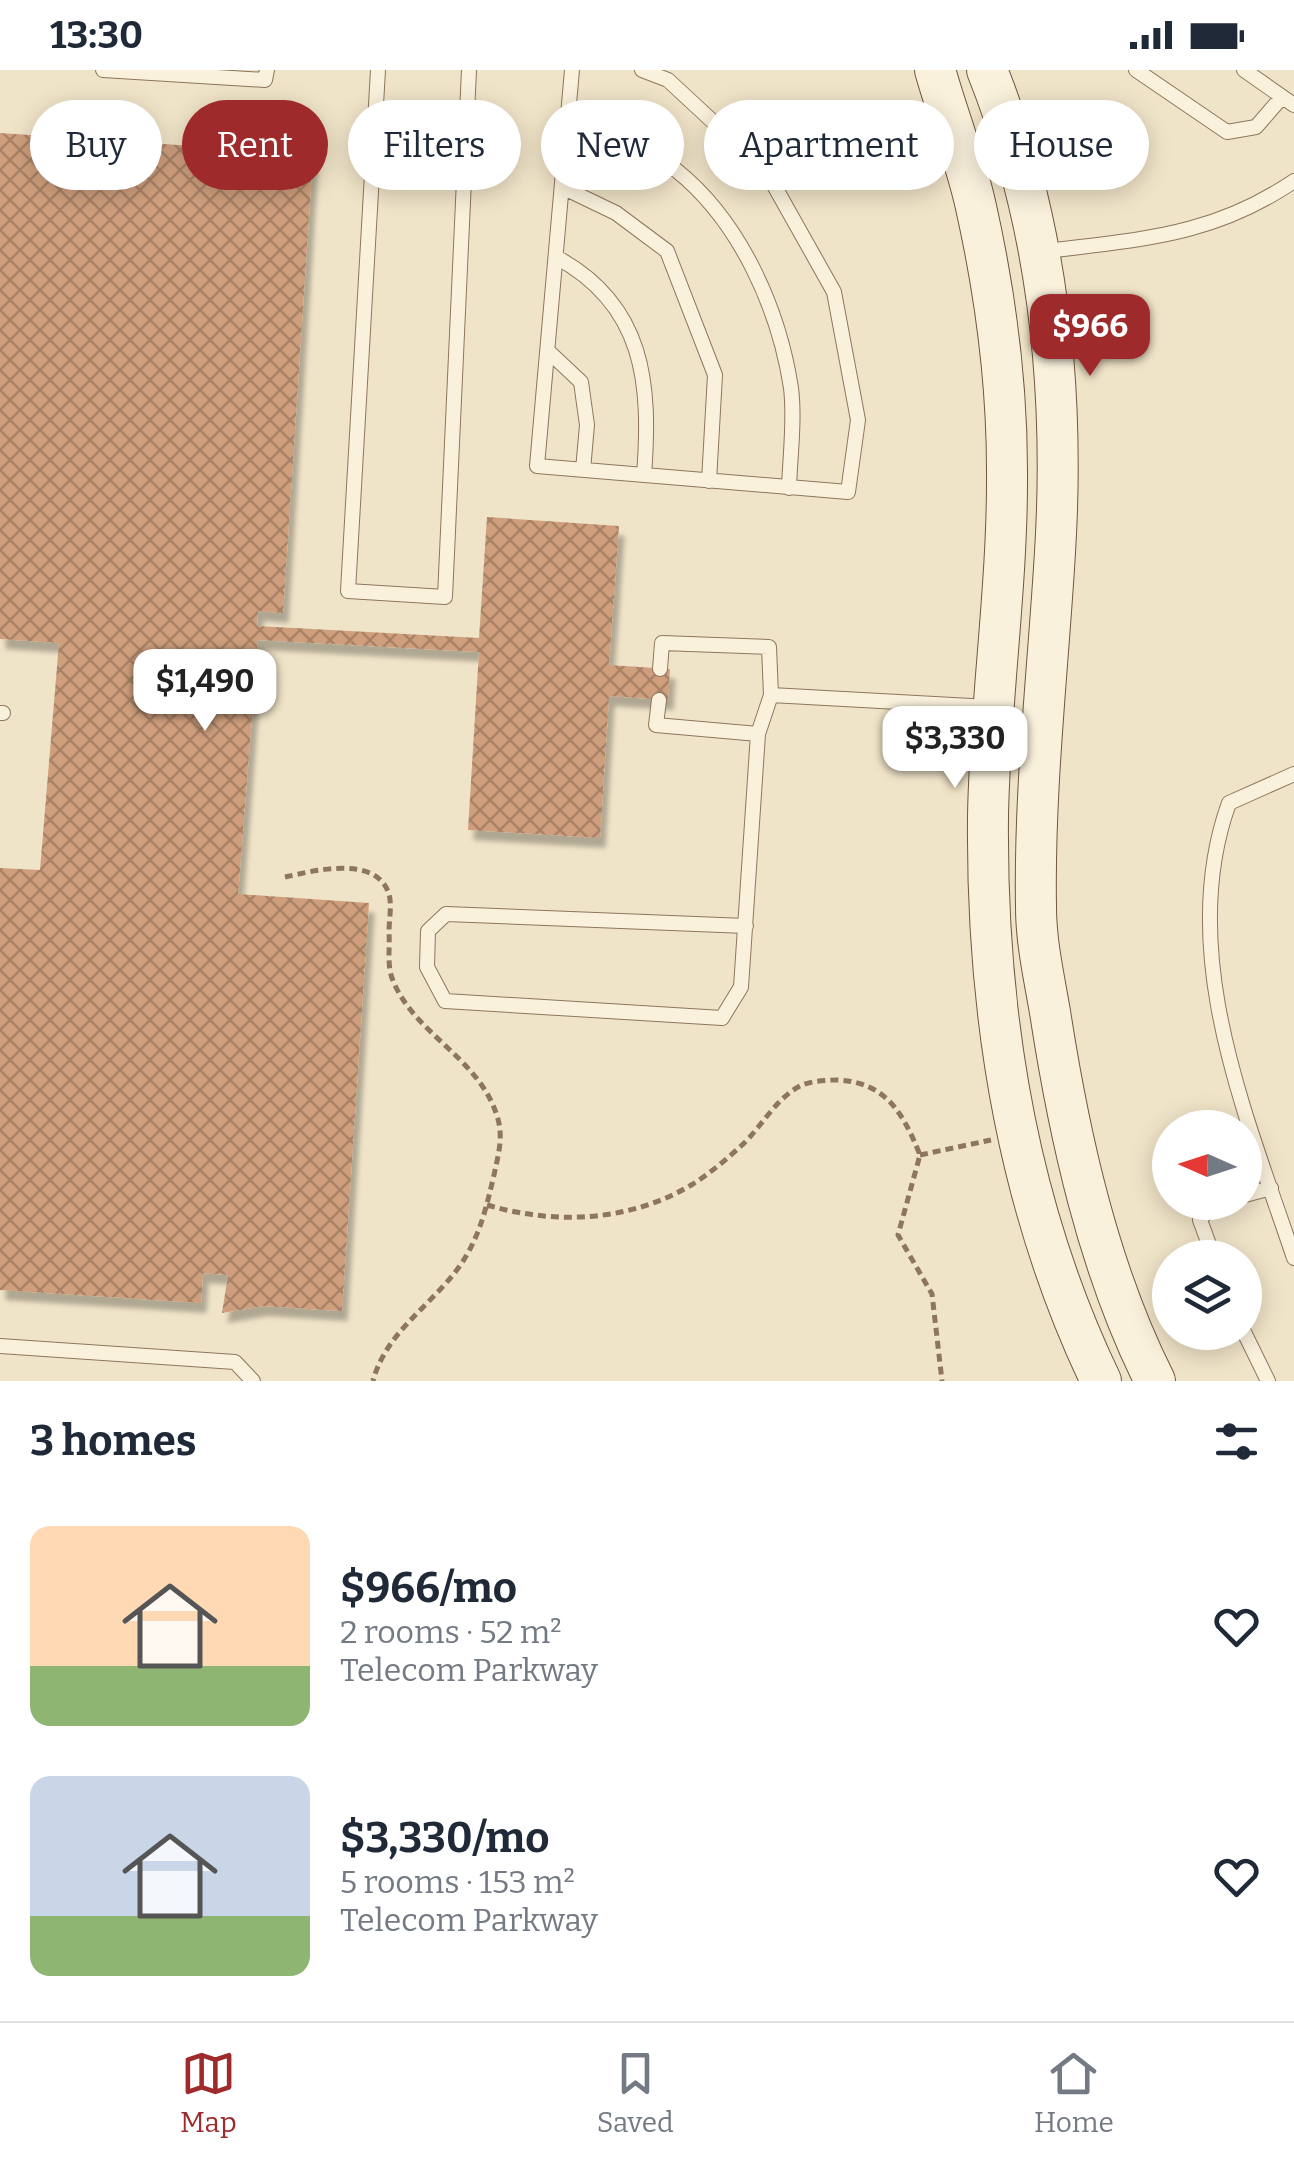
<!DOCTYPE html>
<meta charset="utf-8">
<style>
:root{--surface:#fff;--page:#f6f6f7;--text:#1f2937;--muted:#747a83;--line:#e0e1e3;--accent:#9e2a2b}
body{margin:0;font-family:Bitter,serif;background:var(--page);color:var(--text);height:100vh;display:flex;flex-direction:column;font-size:38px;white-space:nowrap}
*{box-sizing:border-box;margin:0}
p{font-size:32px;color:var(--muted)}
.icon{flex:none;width:55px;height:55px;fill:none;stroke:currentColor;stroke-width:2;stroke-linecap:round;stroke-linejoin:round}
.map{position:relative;height:1311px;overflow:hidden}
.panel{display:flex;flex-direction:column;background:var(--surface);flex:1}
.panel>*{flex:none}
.top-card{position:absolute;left:30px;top:30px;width:1235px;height:90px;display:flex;gap:20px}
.needle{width:65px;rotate:273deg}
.buttons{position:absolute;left:1152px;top:1040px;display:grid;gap:20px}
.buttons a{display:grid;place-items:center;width:110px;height:110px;border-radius:50%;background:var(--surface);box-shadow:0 5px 25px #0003;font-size:50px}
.price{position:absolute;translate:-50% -85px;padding:0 22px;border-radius:20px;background:#fff;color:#222;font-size:32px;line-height:65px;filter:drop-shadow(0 2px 5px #0008)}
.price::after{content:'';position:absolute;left:50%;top:60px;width:30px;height:22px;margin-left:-15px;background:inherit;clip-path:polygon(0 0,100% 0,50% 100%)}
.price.active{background:var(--accent);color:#fff}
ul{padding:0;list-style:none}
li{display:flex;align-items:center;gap:30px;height:250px;padding:0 30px}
li span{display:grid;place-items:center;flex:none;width:280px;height:200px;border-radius:20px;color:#555}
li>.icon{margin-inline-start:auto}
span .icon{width:120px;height:120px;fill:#fffc;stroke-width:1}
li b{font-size:42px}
h2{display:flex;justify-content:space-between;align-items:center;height:120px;padding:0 30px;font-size:42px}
.pill{padding:0 35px;border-radius:45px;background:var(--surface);box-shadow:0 5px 25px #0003;font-size:35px;line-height:90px}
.pill.active{background:var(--accent);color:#fff}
.status{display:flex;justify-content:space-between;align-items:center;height:70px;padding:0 50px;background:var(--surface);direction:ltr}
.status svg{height:28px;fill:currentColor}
.tab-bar{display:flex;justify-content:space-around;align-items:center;height:140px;border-top:2px solid var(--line);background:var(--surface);font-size:28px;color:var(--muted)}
.tab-bar a{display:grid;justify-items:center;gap:5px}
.tab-bar .active{color:var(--accent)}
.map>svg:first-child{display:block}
.building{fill:url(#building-cross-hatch);filter:url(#shadow)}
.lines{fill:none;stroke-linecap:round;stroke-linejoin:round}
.lane-casing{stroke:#8d765c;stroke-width:16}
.secondary-casing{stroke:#6f573f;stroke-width:42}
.path{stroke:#8d765c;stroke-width:5;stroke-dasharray:8 5;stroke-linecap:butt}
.lane{stroke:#faf1dc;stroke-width:14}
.secondary{stroke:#faf1dc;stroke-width:40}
</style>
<div class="status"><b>13:30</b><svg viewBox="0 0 49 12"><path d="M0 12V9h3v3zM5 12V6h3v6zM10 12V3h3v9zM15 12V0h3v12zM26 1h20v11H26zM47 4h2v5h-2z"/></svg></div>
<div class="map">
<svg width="1294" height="1311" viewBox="0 0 1294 1311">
<defs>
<pattern id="building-cross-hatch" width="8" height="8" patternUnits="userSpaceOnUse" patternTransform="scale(2.5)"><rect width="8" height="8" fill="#cf9f7d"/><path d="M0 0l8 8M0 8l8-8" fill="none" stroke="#a98266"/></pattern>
<filter id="shadow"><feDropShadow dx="5.5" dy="10" stdDeviation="2.5" flood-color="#0004"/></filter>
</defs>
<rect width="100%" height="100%" fill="#f0e4c8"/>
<!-- building -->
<path class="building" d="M0,63L313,84L283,543L258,541L257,556L479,568L487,447L619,456L609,595L670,599L668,630L609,626L600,768L468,760L479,582L258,570L238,824L369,833L342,1241L263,1236L222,1243L228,1205L203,1203L201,1233L0,1220V798L40,800L59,573L0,569Z"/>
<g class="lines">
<defs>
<path id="lane" d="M103,0L265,10L267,0
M378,0L348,521L445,527L469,0
M572,0L537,396L848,422L858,350L834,222L766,101L668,10L642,0
M1136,0L1227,62L1256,57L1282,27
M1244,0L1294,35
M569,42C606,57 645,74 676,100C740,151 779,239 791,318C795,350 790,386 789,418
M562,117L616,143L667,181L715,305L709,411
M1040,182C1137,169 1210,168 1294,111
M556,187C645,235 651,314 644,405
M548,281L581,312L587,355L583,400
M660,599L662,573L769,577L771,625L758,664L741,917L722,948L445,931L427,897L428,861L446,844L746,856
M771,625L989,637
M659,630L656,655L758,664
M0,643H3
M1294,704L1229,733C1175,882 1247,1047 1294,1188
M1245,1125L1271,1118
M1214,1132L1200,1150L1214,1188
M1244,1262L1268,1311
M0,1276L235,1292L253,1311"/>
<path id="secondary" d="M935,0C948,46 966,91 976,137C995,222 1007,313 1007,400C1008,515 990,631 988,746C986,941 1016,1134 1101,1311
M987,0C1048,153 1065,319 1055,482C1048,601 1034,718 1036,837C1036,872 1044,907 1050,942C1069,1065 1098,1198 1155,1311"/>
</defs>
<!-- lane casing -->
<use href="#lane" class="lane-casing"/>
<!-- secondary casing -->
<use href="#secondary" class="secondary-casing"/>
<!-- path -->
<path class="path" d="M285,807C313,801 376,784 389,824C392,835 389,851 389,862C390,876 387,895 392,908C412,963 479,987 497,1046C504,1066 498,1086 494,1105C486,1139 479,1169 459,1197C430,1237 386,1262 373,1311
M920,1085L991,1070
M487,1135C556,1155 630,1152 693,1114C709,1104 727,1089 741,1076C761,1058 775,1029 800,1016C810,1011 826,1010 837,1010C886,1012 903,1043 920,1085L898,1165L932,1224L942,1311"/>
<!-- lane -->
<use href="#lane" class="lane"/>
<!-- secondary -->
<use href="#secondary" class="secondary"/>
</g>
</svg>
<div class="buttons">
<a><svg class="needle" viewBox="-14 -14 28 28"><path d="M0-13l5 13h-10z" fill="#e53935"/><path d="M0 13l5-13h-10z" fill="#747a83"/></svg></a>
<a><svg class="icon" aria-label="layers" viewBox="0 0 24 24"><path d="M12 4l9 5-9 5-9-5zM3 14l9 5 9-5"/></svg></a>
</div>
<b class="price active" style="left:1090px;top:309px">$966</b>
<b class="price" style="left:205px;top:664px">$1,490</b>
<b class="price" style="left:955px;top:721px">$3,330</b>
<div class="top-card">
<a class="pill">Buy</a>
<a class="pill active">Rent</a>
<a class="pill">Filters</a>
<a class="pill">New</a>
<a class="pill">Apartment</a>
<a class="pill">House</a>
</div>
</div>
<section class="panel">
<h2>3 homes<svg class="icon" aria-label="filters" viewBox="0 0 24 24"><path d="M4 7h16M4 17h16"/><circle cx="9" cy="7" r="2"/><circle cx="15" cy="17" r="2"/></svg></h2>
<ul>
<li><span style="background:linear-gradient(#ffd9b3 70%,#8fb573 0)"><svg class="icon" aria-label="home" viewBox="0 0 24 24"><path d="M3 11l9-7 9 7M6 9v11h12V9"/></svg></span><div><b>$966/mo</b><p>2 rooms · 52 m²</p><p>Telecom Parkway</p></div><svg class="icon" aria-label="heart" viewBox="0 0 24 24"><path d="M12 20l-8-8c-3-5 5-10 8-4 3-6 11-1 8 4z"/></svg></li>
<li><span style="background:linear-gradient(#c9d6e8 70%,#8fb573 0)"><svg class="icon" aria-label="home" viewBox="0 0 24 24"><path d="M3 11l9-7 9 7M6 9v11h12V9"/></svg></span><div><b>$3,330/mo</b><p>5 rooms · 153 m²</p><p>Telecom Parkway</p></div><svg class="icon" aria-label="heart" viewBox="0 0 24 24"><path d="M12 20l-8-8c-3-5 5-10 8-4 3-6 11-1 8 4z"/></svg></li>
</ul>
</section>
<nav class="tab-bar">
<a class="active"><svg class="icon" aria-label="map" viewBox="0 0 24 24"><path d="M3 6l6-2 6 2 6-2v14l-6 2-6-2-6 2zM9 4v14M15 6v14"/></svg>Map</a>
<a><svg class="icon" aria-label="saved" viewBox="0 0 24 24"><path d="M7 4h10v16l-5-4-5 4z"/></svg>Saved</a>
<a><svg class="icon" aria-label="home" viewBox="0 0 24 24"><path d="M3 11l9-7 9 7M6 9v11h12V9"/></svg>Home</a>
</nav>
